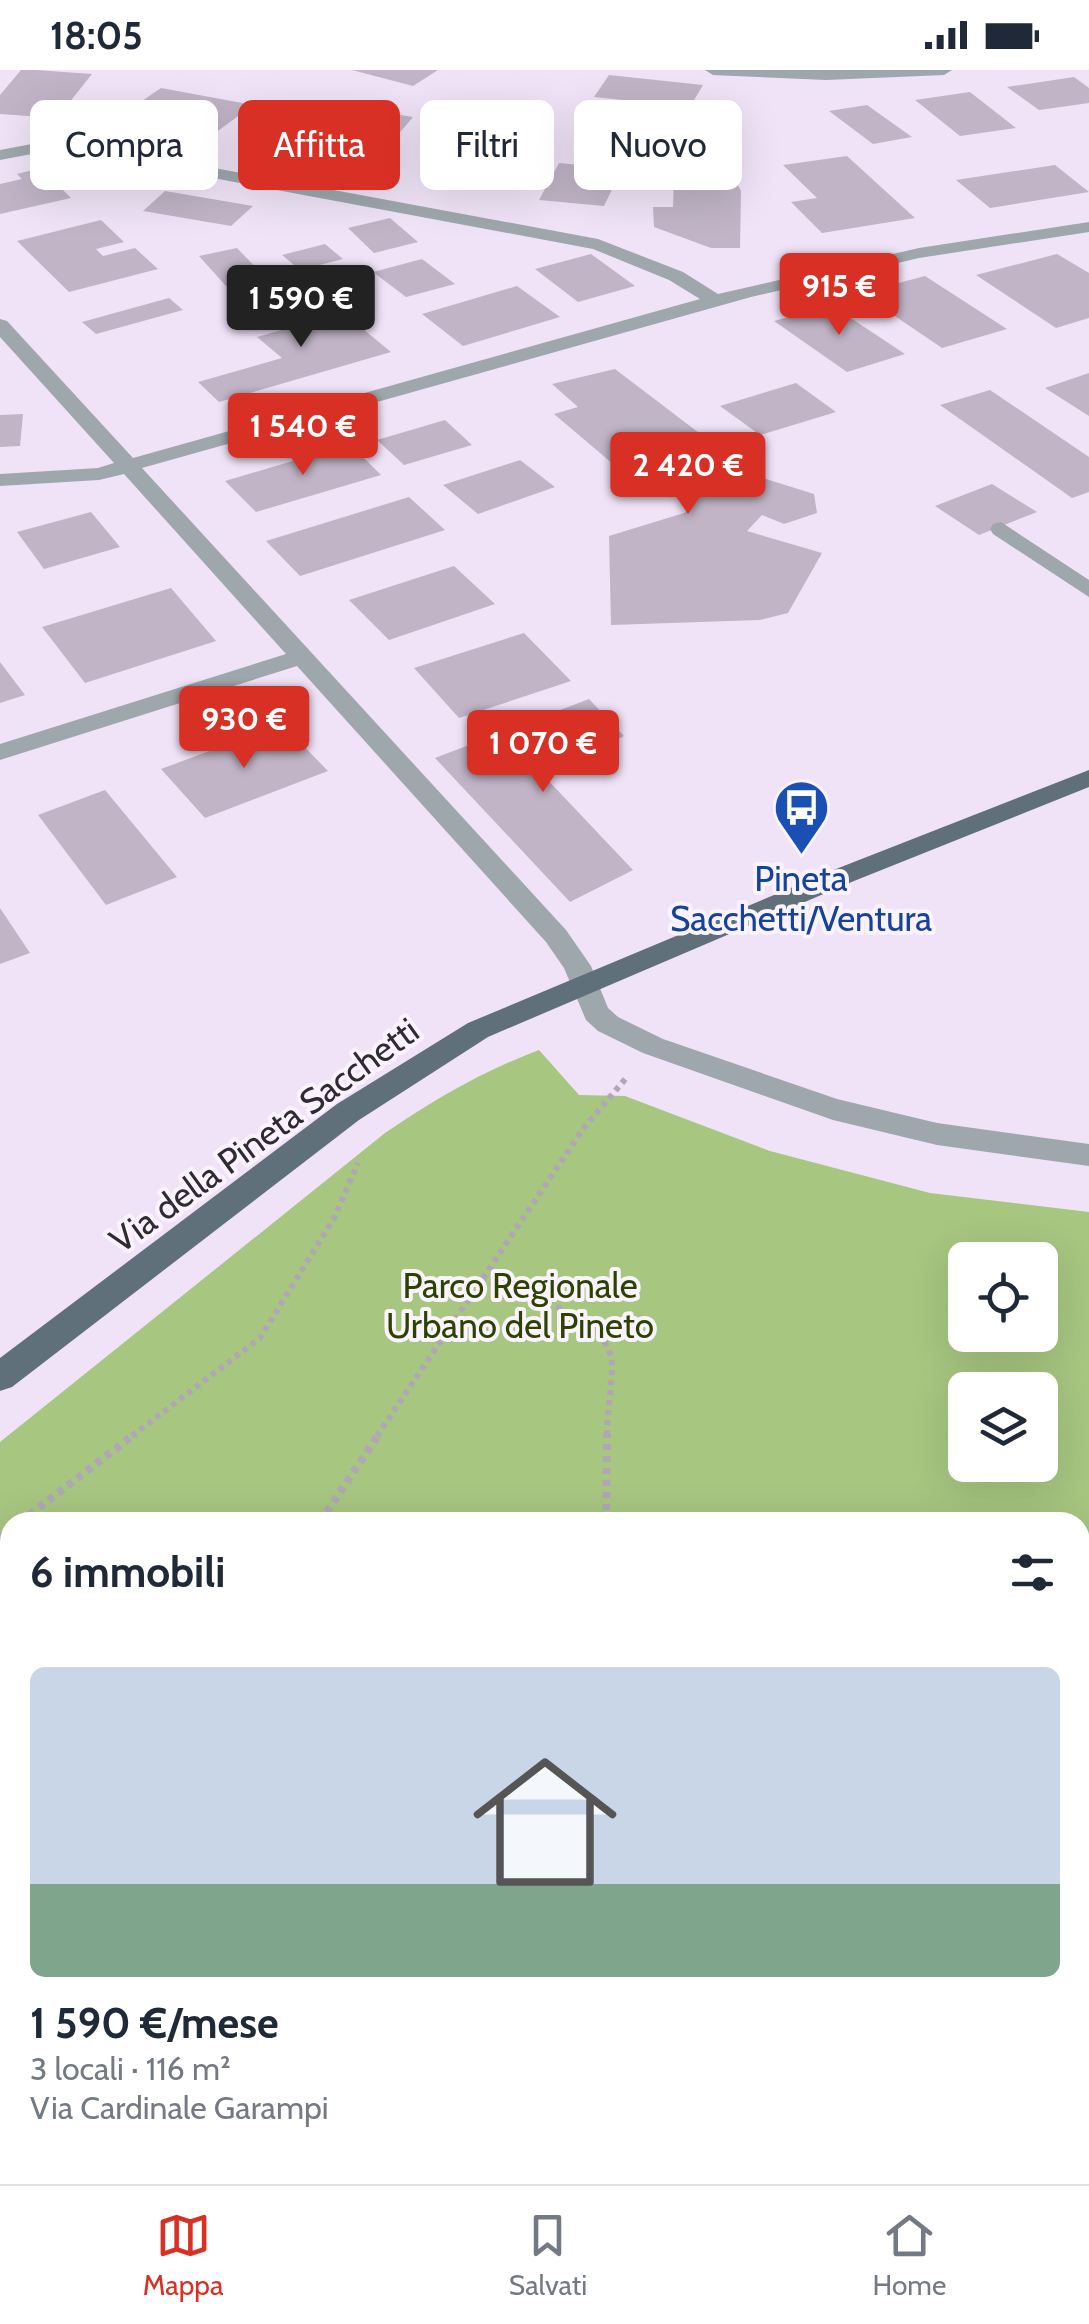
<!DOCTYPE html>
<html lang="it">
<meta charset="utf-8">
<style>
:root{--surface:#fff;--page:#f6f6f7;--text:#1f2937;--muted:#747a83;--line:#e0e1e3;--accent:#d93025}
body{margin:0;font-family:Cabin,sans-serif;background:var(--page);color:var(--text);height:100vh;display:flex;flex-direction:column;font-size:38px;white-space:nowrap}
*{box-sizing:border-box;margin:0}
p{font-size:32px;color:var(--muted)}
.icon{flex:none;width:55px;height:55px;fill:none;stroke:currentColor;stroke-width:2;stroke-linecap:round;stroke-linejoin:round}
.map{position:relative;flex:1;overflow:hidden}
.details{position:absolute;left:0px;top:1442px;width:1090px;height:672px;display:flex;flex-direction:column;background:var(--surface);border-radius:30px 30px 0 0;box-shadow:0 10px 40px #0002}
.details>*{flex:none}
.guide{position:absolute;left:30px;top:30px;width:1030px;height:90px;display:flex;gap:20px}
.buttons{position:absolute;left:948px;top:1172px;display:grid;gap:20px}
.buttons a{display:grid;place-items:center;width:110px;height:110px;border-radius:15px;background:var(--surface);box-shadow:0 10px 40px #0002;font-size:50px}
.price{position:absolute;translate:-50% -85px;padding:0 22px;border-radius:10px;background:var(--accent);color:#fff;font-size:32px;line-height:65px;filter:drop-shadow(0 2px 5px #0008)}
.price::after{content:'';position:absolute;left:50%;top:60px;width:30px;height:22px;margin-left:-15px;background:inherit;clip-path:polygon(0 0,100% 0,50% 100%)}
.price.on{background:#222;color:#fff}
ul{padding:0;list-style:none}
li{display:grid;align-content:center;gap:20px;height:530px;padding:0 30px}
li span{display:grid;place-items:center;height:310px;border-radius:15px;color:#555}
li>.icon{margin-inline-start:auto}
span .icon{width:180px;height:180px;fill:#fffc;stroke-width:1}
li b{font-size:42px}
h2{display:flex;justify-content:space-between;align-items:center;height:120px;padding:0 30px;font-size:42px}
.tag{padding:0 35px;border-radius:15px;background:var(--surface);box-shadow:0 10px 40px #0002;font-size:35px;line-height:90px}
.tag.on{background:var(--accent);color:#fff}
.status{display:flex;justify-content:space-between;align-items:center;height:70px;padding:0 50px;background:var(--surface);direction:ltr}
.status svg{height:28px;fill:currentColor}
.dock{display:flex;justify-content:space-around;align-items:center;height:140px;border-top:2px solid var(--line);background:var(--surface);font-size:28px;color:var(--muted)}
.dock a{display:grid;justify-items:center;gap:5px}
.dock .on{color:var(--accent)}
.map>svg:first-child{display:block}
.green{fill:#a7c680;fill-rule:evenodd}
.building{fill:#c0b4c6}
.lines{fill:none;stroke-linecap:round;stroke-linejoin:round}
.path-far1{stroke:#b0a6b5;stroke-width:6;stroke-dasharray:5 5;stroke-linecap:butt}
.path{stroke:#b0a6b5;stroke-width:8;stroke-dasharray:6 6;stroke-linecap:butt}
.minor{fill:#9ea7ac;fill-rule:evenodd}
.major{fill:#60707a;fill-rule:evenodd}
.labels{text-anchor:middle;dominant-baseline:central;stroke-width:8;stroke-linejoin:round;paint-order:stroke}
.transit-label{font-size:35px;fill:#164399;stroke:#faf3fe}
.street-label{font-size:35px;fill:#2f2b32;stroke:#faf3fe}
.park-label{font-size:35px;fill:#2c4300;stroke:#faf3fe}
</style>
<div class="status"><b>18:05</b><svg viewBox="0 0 49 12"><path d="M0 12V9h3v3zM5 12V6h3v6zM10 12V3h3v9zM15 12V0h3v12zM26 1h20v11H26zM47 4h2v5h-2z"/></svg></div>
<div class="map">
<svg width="1089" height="2114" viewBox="0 0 1089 2114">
<rect width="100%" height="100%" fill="#f0e3f7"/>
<!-- green -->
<path class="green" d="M539,980L579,1025L625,1026L770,1081L930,1123L1089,1142V2114H0V1372L385,1063C435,1029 483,1001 539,980ZM965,1190H1040V1265H965ZM965,1320H1040V1395H965ZM10,1452H1080V2105H10Z"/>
<!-- building -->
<path class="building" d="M21,0H36L92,4L57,48L0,44V25Z
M352,0H438L413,16Z
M609,5L703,15L690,37L594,27Z
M1074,7L1089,18V33L1039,40L1007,17Z
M161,18L253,35L199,75L104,57Z
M970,22L1016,58L960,66L915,30Z
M867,35L912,67L873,74L829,41Z
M348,39L367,51L375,41L413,47L367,101L319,95L269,64L276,58Z
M486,47L534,53L491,115L440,109Z
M605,50L701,61L689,81L591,70Z
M847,86L915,148L822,163L791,132L817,128L783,95Z
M559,93L622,99L604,136L539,130Z
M1055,95L1089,122L990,138L956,110Z
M41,98L71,128L0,144V114L22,109L17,104Z
M674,107L734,108L741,121L740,178H711L654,157L653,137H673Z
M165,121L253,136L231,156L143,141Z
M390,148L418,172L374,183L348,158Z
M101,150L124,172L96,179L103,186L135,178L158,199L69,222L17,171Z
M325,174L343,189L300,200L282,185Z
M237,178L265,207L226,216L199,186Z
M591,184L635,216L578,232L535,199Z
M1057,184L1089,203V248L1056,258L976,205Z
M422,189L455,214L406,227L373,202Z
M925,206L1007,259L942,278L861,223Z
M517,216L560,247L463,276L422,244Z
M323,226L391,282L219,332L198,312L282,288L257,267L292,257L272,240Z
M169,228L183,240L96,264L82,252Z
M831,235L905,284L847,302L774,251Z
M615,299L707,369L689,385L814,424L817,443L784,454L762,445L747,461L822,483L788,543L760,550L611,555L609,466L684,443L699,427L619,399L554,344L578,337L552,314Z
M1089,303V346L1045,318Z
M796,313L836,342L760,365L720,336Z
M990,320L1089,387V422L1072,428L940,335Z
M23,344L20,376L0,377V345Z
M445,350L472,375L404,395L377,370Z
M350,374L381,405L256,442L225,411Z
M520,390L555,417L478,444L443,415Z
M992,414L1037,442L979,465L935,436Z
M409,427L445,460L300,506L266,471Z
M91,442L120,477L44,499L17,462Z
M454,496L495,534L389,570L349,530Z
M171,518L216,571L85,613L42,557Z
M524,563L571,611L459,648L414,598Z
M0,592L25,625L0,633Z
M589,629L624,666L544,706L633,800L570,832L435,688Z
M282,654L328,701L205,748L161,699Z
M105,720L177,807L106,835L38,745Z
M0,838L30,883L0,894Z"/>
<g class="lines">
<!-- path-far1 -->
<path class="path-far1" d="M481,1210C519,1223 612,1245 612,1296C612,1319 607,1343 607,1366
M132,1366L260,1268L334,1148L358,1093
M377,1366L583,1059L627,1007"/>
<!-- path -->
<path class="path" d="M20,1452L135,1364
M320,1452L379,1364
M606,1452L607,1364
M0,1468L10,1460
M0,1929L10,1914
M495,2114L497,2105"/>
<!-- minor -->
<path class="minor" d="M705,0H952L944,5L826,10L713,5Z
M58,69L598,169L683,202L718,224L919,178L1089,152V162L919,188L751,227L142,398L566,860L591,896L608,938L618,947L663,969L837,1029L937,1053L1089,1074V1096L937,1075L833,1050L643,983L598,961L586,950L564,898L546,872L297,596L0,690V674L286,584L124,404L99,410L0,416V404L98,398L114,393L0,267V249L7,251L133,388L700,229L669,210L593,179L58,79L0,90V80Z
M1001,452L1089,510V527L993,464L990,459L993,454Z"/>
<!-- major -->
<path class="major" d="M1089,700V717L854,811L488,967L359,1050L12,1317L0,1321V1288L337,1034L468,953L836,799Z"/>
</g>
<!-- icons -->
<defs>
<symbol id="bus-pin" viewBox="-11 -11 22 30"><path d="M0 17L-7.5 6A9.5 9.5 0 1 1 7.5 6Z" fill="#1a4fb4" stroke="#faf3fe"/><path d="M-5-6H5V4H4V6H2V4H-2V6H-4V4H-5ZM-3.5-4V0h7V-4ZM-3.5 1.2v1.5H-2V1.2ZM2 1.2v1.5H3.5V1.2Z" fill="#fff"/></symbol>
</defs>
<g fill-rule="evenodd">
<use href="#bus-pin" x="770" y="706" width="63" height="86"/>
</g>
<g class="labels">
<!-- transit labels -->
<g class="transit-label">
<text x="801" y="808">Pineta<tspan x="801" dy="40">Sacchetti/Ventura</tspan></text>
</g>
<!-- street labels -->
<g class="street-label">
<text transform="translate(264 1065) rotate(-36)">Via della Pineta Sacchetti</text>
</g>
<!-- park labels -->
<g class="park-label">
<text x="520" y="1215">Parco Regionale<tspan x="520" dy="40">Urbano del Pineto</tspan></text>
</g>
</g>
</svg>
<div class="buttons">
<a><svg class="icon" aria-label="locate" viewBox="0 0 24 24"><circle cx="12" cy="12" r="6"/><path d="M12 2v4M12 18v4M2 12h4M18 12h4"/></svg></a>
<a><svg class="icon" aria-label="layers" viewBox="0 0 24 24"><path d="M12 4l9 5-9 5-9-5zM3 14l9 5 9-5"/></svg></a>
</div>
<b class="price" style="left:839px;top:268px">915 €</b>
<b class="price on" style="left:301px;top:280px">1 590 €</b>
<b class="price" style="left:303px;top:408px">1 540 €</b>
<b class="price" style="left:688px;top:447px">2 420 €</b>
<b class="price" style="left:244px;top:701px">930 €</b>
<b class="price" style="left:543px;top:725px">1 070 €</b>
<div class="guide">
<a class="tag">Compra</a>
<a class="tag on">Affitta</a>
<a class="tag">Filtri</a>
<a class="tag">Nuovo</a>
</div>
<section class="details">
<h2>6 immobili<svg class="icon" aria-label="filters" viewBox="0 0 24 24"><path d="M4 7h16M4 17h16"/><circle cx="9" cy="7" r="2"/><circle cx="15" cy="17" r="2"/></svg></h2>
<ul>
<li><span style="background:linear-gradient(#c9d6e8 70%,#7fa58c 0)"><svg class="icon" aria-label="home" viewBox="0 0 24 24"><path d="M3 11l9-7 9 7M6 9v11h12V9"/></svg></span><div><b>1 590 €/mese</b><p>3 locali · 116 m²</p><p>Via Cardinale Garampi</p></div></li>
</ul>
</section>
</div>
<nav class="dock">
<a class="on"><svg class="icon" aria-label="map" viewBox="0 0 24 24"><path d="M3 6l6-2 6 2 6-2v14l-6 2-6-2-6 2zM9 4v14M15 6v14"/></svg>Mappa</a>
<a><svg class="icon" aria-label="saved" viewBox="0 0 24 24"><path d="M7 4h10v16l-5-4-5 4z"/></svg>Salvati</a>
<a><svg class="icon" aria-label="home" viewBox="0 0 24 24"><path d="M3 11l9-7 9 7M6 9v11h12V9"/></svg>Home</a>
</nav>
